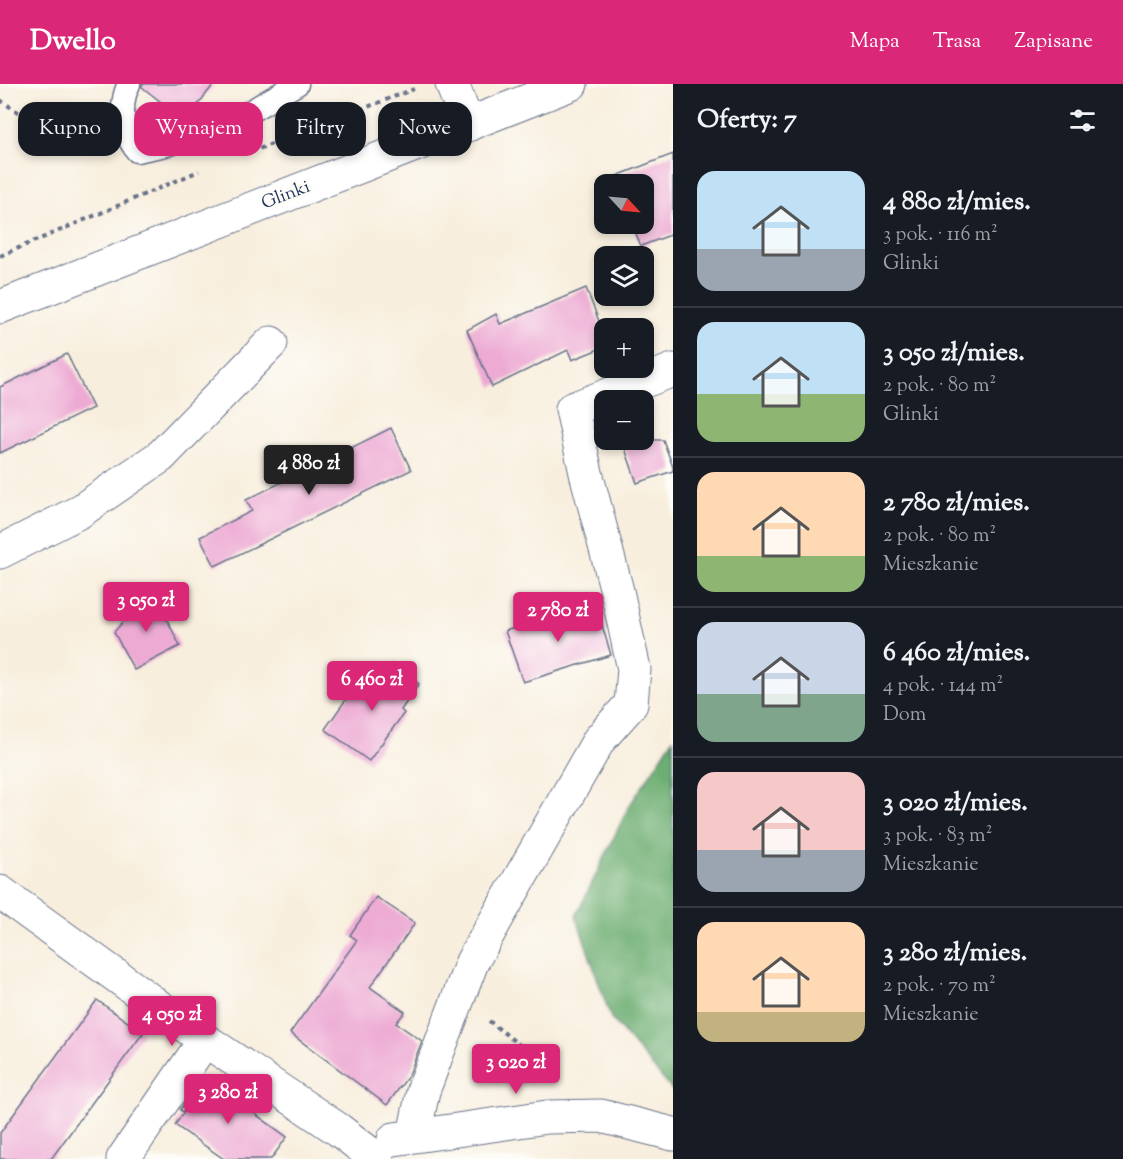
<!DOCTYPE html>
<html lang="pl">
<meta charset="utf-8">
<style>
:root{--surface:#171b24;--page:#20242c;--text:#f1f3f6;--muted:#9ea1a6;--line:#363941;--accent:#db2777}
body{margin:0;font-family:"Sorts Mill Goudy",serif;background:var(--page);color:var(--text);height:100vh;display:flex;flex-direction:column;font-size:22px;white-space:nowrap}
*{box-sizing:border-box;margin:0}
p{font-size:20px;color:var(--muted)}
.icon{flex:none;width:33px;height:33px;fill:none;stroke:currentColor;stroke-width:2;stroke-linecap:round;stroke-linejoin:round}
.map{position:relative;flex:1;overflow:hidden}
.details{display:flex;flex-direction:column;background:var(--surface);width:450px}
.details>*{flex:none}
.guide{position:absolute;left:18px;top:18px;width:564px;height:54px;display:flex;gap:12px}
.needle{width:39px;rotate:116deg}
.fabs{position:absolute;left:594px;top:90px;display:grid;gap:12px}
.fabs a{display:grid;place-items:center;width:60px;height:60px;border-radius:12px;background:var(--surface);box-shadow:0 3px 9px #0003;font-size:30px}
.price{position:absolute;translate:-50% -51px;padding:0 14px;border-radius:6px;background:var(--accent);color:#fff;font-size:20px;line-height:39px;filter:drop-shadow(0 2px 3px #0008)}
.price::after{content:'';position:absolute;left:50%;top:36px;width:18px;height:14px;margin-left:-9px;background:inherit;clip-path:polygon(0 0,100% 0,50% 100%)}
.price.active{background:#222;color:#fff}
ul{padding:0;list-style:none}
li{display:flex;align-items:center;gap:18px;height:150px;padding:0 24px}
li+li{border-top:2px solid var(--line)}
li span{display:grid;place-items:center;flex:none;width:168px;height:120px;border-radius:18px;color:#555}
li>.icon{margin-inline-start:auto}
span .icon{width:72px;height:72px;fill:#fffc;stroke-width:1}
li b{font-size:26px}
h2{display:flex;justify-content:space-between;align-items:center;height:72px;padding:0 24px;font-size:26px}
.pill{padding:0 21px;border-radius:18px;background:var(--surface);box-shadow:0 3px 9px #0003;font-size:21px;line-height:54px}
.pill.active{background:var(--accent);color:#fff}
header{display:flex;align-items:center;gap:36px;box-sizing:border-box;height:84px;padding:0 30px;background:var(--accent);color:#fff}
header strong{font-size:28px}
nav{display:flex;gap:33px;margin-inline-start:auto;font-size:21px}
main{display:flex;flex:1;min-height:0}
.map>svg:first-child{display:block}
.forest{fill:#6dae72;stroke:#446e68;stroke-width:1.5}
.building{fill:#edabd4}
.lines{fill:none;stroke-linecap:round;stroke-linejoin:round}
.service-casing{stroke:#68728a;stroke-width:25}
.minor-casing{stroke:#68728a;stroke-width:35}
.tertiary-casing{stroke:#68728a;stroke-width:35}
.path{stroke:#68728a;stroke-width:4;stroke-dasharray:4.5 4.5;stroke-linecap:butt}
.service{stroke:#fff;stroke-width:22}
.minor{stroke:#fff;stroke-width:33}
.tertiary{stroke:#fff;stroke-width:33}
.labels{text-anchor:middle;dominant-baseline:central;stroke-width:6;stroke-linejoin:round;paint-order:stroke}
.street-label{font-size:18px;fill:#1b2f5e;stroke:#fdfcf7}
</style>
<header>
<strong>Dwello</strong>
<nav><a>Mapa</a><a>Trasa</a><a>Zapisane</a></nav>
</header>
<main>
<div class="map">
<svg width="673" height="1075" viewBox="0 0 673 1075">
<rect width="100%" height="100%" fill="#fdfcf7"/>
<filter id="ink" filterUnits="userSpaceOnUse"><feTurbulence type="fractalNoise" baseFrequency=".0167" numOctaves="2"/><feDisplacementMap in="SourceGraphic" scale="12" xChannelSelector="R" yChannelSelector="G"/><feConvolveMatrix kernelMatrix="1 2 1 2 8 2 1 2 1" color-interpolation-filters="sRGB"/></filter>
<filter id="wash" filterUnits="userSpaceOnUse"><feTurbulence type="fractalNoise" baseFrequency=".008" numOctaves="4" result="noise"/><feDisplacementMap in="SourceGraphic" scale="24" xChannelSelector="R" yChannelSelector="G"/><feGaussianBlur stdDeviation="1.35" result="paint"/><feColorMatrix in="noise" values="0 0 0 0 0 0 0 0 0 0 0 0 0 0 0 0 0 1.4 0 .05"/><feComposite in="paint" operator="in"/></filter>
<g filter="url(#wash)">
<rect width="100%" height="100%" fill="#f8eedd"/>
<!-- forest -->
<path class="forest" d="M673,655V1007L611,934L576,832L628,724Z"/>
<g id="blocks">
<!-- building -->
<path class="building" d="M142,0H214L185,37L142,3Z
M673,70V150L641,162L632,140H644V100H617L614,93Z
M586,204L604,250V263L572,276L568,266L492,303L467,246L496,230L500,240Z
M67,270L93,324L0,369V303Z
M391,344L411,386L215,482L200,453L252,427L246,416Z
M622,356H663L673,383V387L637,399Z
M152,505L180,562L134,586L114,548Z
M593,519L597,532L599,531L611,571L523,598L505,547Z
M391,580L419,600L401,626L404,629L369,677L325,645L359,597L372,606Z
M376,813L415,839L370,903L405,928L396,939L422,957L409,991L387,1021L290,949L357,856L350,851Z
M97,916L143,949L51,1075H0V1049Z
M203,992L287,1053L271,1075H224L175,1041L184,1028L180,1026Z"/>
</g>
</g>
<g filter="url(#ink)">
<use href="#blocks" fill-opacity="0" stroke="#68728a" stroke-width="1.5"/>
<g class="lines">
<defs>
<path id="service" d="M129,0C121,15 121,38 129,54C131,59 134,63 137,67L166,61L227,41L297,0"/>
<path id="minor" d="M452,0L468,41
M0,468L79,428L161,372L271,259
M0,808L205,956L339,1046L377,1075
M414,1051L423,1007L472,878L599,656L631,620L634,585L617,507L586,389L572,325L673,286
M394,1055L547,1033L601,1032L673,1050
M123,1075L205,956"/>
<path id="tertiary" d="M0,223L571,0"/>
</defs>
<!-- service casing -->
<use href="#service" class="service-casing"/>
<!-- minor casing -->
<use href="#minor" class="minor-casing"/>
<!-- tertiary casing -->
<use href="#tertiary" class="tertiary-casing"/>
<!-- path -->
<path class="path" d="M0,16L57,54L98,60
M251,68L414,5
M0,172L199,87
M489,937L527,967L548,994"/>
<!-- service -->
<use href="#service" class="service"/>
<!-- minor -->
<use href="#minor" class="minor"/>
<!-- tertiary -->
<use href="#tertiary" class="tertiary"/>
</g>
</g>
<g class="labels">
<!-- street labels -->
<g class="street-label">
<text transform="translate(286 112) rotate(-21)">Glinki</text>
</g>
</g>
</svg>
<div class="fabs">
<a><svg class="needle" viewBox="-14 -14 28 28"><path d="M0-13l5 13h-10z" fill="#e53935"/><path d="M0 13l5-13h-10z" fill="#9ea1a6"/></svg></a>
<a><svg class="icon" aria-label="layers" viewBox="0 0 24 24"><path d="M12 4l9 5-9 5-9-5zM3 14l9 5 9-5"/></svg></a>
<a>+</a>
<a>−</a>
</div>
<b class="price active" style="left:309px;top:412px">4 880 zł</b>
<b class="price" style="left:146px;top:549px">3 050 zł</b>
<b class="price" style="left:558px;top:559px">2 780 zł</b>
<b class="price" style="left:372px;top:628px">6 460 zł</b>
<b class="price" style="left:172px;top:963px">4 050 zł</b>
<b class="price" style="left:516px;top:1011px">3 020 zł</b>
<b class="price" style="left:228px;top:1041px">3 280 zł</b>
<div class="guide">
<a class="pill">Kupno</a>
<a class="pill active">Wynajem</a>
<a class="pill">Filtry</a>
<a class="pill">Nowe</a>
</div>
</div>
<section class="details">
<h2>Oferty: 7<svg class="icon" aria-label="filters" viewBox="0 0 24 24"><path d="M4 7h16M4 17h16"/><circle cx="9" cy="7" r="2"/><circle cx="15" cy="17" r="2"/></svg></h2>
<ul>
<li><span style="background:linear-gradient(#bfe0f5 65%,#9aa5b1 0)"><svg class="icon" aria-label="home" viewBox="0 0 24 24"><path d="M3 11l9-7 9 7M6 9v11h12V9"/></svg></span><div><b>4 880 zł/mies.</b><p>3 pok. · 116 m²</p><p>Glinki</p></div></li>
<li><span style="background:linear-gradient(#bfe0f5 60%,#8fb573 0)"><svg class="icon" aria-label="home" viewBox="0 0 24 24"><path d="M3 11l9-7 9 7M6 9v11h12V9"/></svg></span><div><b>3 050 zł/mies.</b><p>2 pok. · 80 m²</p><p>Glinki</p></div></li>
<li><span style="background:linear-gradient(#ffd9b3 70%,#8fb573 0)"><svg class="icon" aria-label="home" viewBox="0 0 24 24"><path d="M3 11l9-7 9 7M6 9v11h12V9"/></svg></span><div><b>2 780 zł/mies.</b><p>2 pok. · 80 m²</p><p>Mieszkanie</p></div></li>
<li><span style="background:linear-gradient(#c9d6e8 60%,#7fa58c 0)"><svg class="icon" aria-label="home" viewBox="0 0 24 24"><path d="M3 11l9-7 9 7M6 9v11h12V9"/></svg></span><div><b>6 460 zł/mies.</b><p>4 pok. · 144 m²</p><p>Dom</p></div></li>
<li><span style="background:linear-gradient(#f6c9c9 65%,#9aa5b1 0)"><svg class="icon" aria-label="home" viewBox="0 0 24 24"><path d="M3 11l9-7 9 7M6 9v11h12V9"/></svg></span><div><b>3 020 zł/mies.</b><p>3 pok. · 83 m²</p><p>Mieszkanie</p></div></li>
<li><span style="background:linear-gradient(#ffd9b3 75%,#c2b280 0)"><svg class="icon" aria-label="home" viewBox="0 0 24 24"><path d="M3 11l9-7 9 7M6 9v11h12V9"/></svg></span><div><b>3 280 zł/mies.</b><p>2 pok. · 70 m²</p><p>Mieszkanie</p></div></li>
</ul>
</section>
</main>
